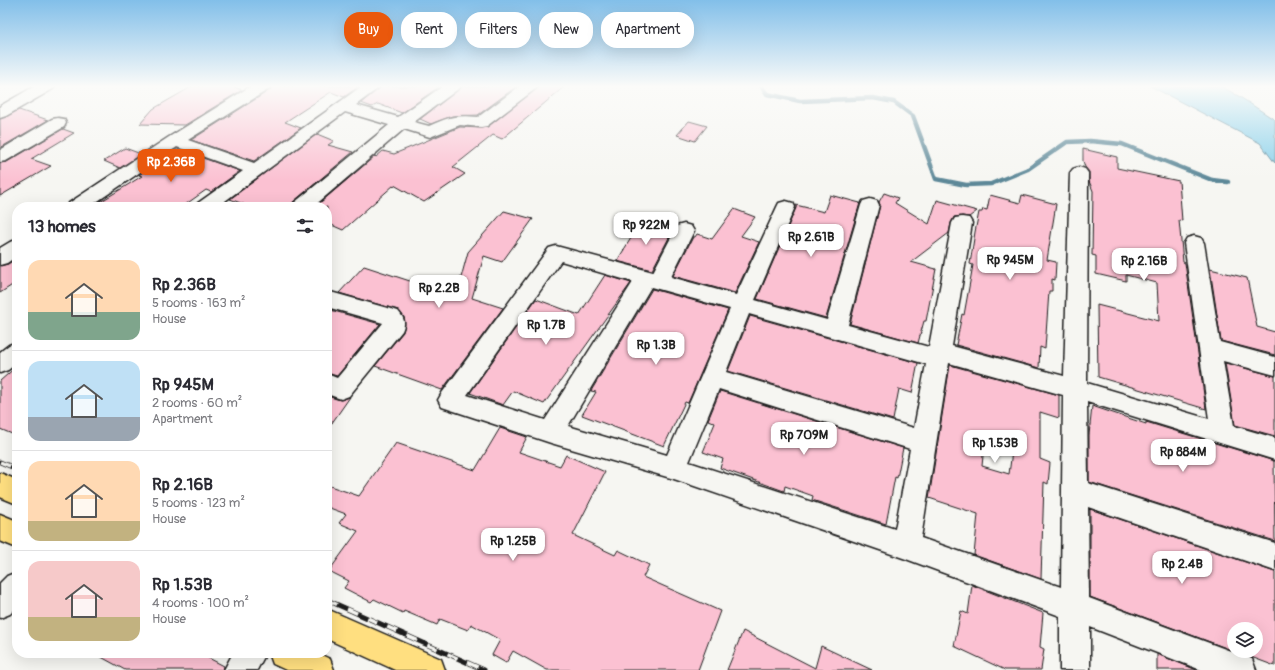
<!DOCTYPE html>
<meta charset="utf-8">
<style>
:root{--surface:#fff;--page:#f2f2f3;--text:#2b2b33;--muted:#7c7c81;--line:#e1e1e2;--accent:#ea580c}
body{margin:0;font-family:Pangolin,sans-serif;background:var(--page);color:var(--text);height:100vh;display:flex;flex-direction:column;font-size:15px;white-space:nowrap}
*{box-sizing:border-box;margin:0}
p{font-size:13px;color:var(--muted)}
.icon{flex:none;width:22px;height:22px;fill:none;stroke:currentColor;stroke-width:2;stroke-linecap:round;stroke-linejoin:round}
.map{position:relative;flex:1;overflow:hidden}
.details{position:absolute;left:12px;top:202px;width:320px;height:456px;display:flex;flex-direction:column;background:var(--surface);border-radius:16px;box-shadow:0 4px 16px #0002}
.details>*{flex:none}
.top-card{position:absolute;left:344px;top:12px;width:380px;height:36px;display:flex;gap:8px}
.fabs{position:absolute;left:1227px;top:622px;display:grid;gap:8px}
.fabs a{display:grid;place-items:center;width:36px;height:36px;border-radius:50%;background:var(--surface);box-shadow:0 4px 16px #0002;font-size:20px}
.price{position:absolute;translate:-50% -34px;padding:0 9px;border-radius:8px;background:#fff;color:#222;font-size:13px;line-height:26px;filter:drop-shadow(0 1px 2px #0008)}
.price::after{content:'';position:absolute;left:50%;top:24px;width:12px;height:9px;margin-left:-6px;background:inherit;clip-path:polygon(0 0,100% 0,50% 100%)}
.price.on{background:var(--accent);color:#fff}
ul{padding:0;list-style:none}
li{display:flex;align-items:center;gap:12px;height:100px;padding:0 16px}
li+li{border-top:1px solid var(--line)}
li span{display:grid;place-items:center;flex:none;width:112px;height:80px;border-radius:12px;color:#555}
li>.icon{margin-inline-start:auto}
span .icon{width:48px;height:48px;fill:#fffc;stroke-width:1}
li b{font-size:17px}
h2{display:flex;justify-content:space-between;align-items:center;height:48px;padding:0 16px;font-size:17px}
.chip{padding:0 14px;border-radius:16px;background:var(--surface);box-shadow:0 4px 16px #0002;font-size:14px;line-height:36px}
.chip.on{background:var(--accent);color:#fff}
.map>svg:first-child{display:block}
.water{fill:#89d0ea;stroke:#5d8898}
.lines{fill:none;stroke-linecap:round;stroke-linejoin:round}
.stream{stroke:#5d8898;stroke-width:4.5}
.building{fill:#fbc1d2;stroke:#1c1c1c;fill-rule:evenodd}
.minor-casing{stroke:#1c1c1c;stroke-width:3}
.highway-casing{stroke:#1c1c1c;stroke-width:3}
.minor{fill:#f6f6f2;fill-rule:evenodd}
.highway{fill:#ffdf80;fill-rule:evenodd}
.rail-casing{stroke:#1c1c1c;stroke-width:5}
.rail{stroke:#f6f6f2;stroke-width:3.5;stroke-dasharray:11;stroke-linecap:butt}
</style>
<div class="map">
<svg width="1275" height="670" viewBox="0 0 1275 670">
<rect width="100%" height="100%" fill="#f6f6f2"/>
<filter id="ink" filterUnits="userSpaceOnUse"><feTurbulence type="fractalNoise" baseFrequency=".025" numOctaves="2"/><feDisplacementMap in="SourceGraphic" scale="8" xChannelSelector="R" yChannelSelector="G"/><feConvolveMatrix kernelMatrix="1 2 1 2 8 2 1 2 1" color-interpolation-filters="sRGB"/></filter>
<g filter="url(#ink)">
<!-- water -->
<path class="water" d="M1150,86H1221L1240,97L1275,120V163L1260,143Z"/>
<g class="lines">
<!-- stream -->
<path class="stream" d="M761,86L767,94L800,101L873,98L894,102L913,116L936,179L966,185L991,184L1028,169L1067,142L1090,141L1122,144L1212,180L1228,182"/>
</g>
<!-- building -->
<path class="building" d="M193,86H232L242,90L185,125L140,124L153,109Z
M272,86H359L344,97L331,92L285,122L301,128L254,161L191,140L270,90Z
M382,86H440L402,113L378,104L372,107L361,103Z
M463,86H517L478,115L452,116L431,124L420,119Z
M540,86H565L502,139L493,135L453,167L465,174L424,202L394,185L343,230L327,223V207H315L375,156L376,157L383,151L394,154L460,127L481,128L487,127Z
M19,110L48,120L0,148V119Z
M689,121L707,126L695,141L677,135Z
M63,129L74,133L31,159L51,166L0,196V163L7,162Z
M317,134L334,141L328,145L353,152L293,202L291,207H251L230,199Z
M125,148L141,154L120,168L104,161Z
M177,149L240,171L211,192L206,190L182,207H92L142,176L139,175Z
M1083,149L1117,157V168L1179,181L1182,221L1179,220L1183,262L1185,263L1206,409L1098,377L1097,305L1159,321L1157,283L1126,275V281L1096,274V256L1092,255L1093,191L1089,181V172L1085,167L1083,161Z
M884,193L898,198L895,203L929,224L937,200L977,211L969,217L962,216L954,217L951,223L949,233L911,262L936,269L926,321H924L918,343L850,324L880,205L879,202Z
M830,195L860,203L826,318L757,299L796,208V205L824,212Z
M990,195L1020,203L1022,195L1056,204L1047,260L1056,262L1055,280L1052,279V291H1049L1045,349L1040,347L1039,368L956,345L962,314L964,315L973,265L970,264L975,232L979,212H982L983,209L987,210Z
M734,209L755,217L741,236L759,242L735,293L673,276L693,237H695L697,234L712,239Z
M504,211L533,219L502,262L484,256L472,298L503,308L442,390L375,366L403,332L405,325L404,317L398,310L339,293L364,266L419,284L422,277L459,285L468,252Z
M642,220L673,230L652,270L617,261Z
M17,258V282L0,293V266L8,264Z
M1210,269L1247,278L1257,327L1275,332V355L1221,341Z
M605,275L631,283L544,404L513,391L503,405L470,393L536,299L579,315Z
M652,289L728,310L688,403L685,402L664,446L582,415L596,392L591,391Z
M327,309L380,324L337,376L327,373Z
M750,316L918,363L912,393L899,389L893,420L728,371Z
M1225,363L1275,376V436L1235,425Z
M950,365L1059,395V418L1040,412V459L1050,463L1048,484L1044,482L1041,579L974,555L978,514L929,498ZM985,436L1013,444L1009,474L982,466Z
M17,366V436L0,429V381Z
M720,391L903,448L897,478L895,477L886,524L812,500L813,496L785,486L784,491L720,468L723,459L703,452L715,423L708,420Z
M327,396L340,400L350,397L327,430Z
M1092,406L1146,424V422L1274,461L1275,541L1089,482V435Z
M500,428L527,437L519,452L560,466L566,455L605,472L573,535L615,555L618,550L649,565L643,577L720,611L698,670H547L513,651L506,663L492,655L500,640L471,624L468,630L440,619L437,625L404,611L403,613L374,599L371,602L344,588L349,581L329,571L358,531L339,523L346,514L327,507V485L359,496L396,443L475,470Z
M1090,509L1275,572V666L1235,651H1256V629H1234V651L1090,597Z
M972,585L1043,613L1040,647L1044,649L1041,670H1005L954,646L961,611L968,614Z
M743,631L815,668L821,646L872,670H727Z
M94,653H199L224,666L223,670H125Z
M1157,654L1197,670H1157Z"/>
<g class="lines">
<defs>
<path id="minor" d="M35,86H55L53,89L6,116L0,118V106Z
M251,86H271L269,89L188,140L254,163L362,86H381L356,105L398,117L443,86H462L414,122L429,126C450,117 454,115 478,117L520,86H539L487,126L481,127L460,125L430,137L404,129L313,207H292L294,203L389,125L345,112L217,207H196L198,203L243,171L177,147L89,207H67L69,203L169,137Z
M58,118L64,119L66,123L64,127L6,161L0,162V150L52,119Z
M1079,167L1085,169L1088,173L1087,383L1209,419L1184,243L1187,238L1194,236L1201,238L1204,243L1220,342L1275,357V375L1223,361L1234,426L1275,438V460L1087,402L1088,483L1275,543V571L1088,507L1089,598L1252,659L1256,670H1201L1090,627V670H1060V616L906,559L674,479L551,443L442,407L438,400L442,393L549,248L556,246L653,272L677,226L684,224L691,226L694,231L671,277L736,295L777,207L779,203L786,201L793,203L795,207L755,300L827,320L861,205L863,201L870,199L877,201L879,205L848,325L929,347L952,223L955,218L962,217L969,218L972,223L952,346L1064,376L1070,173L1073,169ZM561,261L633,282L545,420L467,395ZM651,287L730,309L667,455L568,426ZM749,314L926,364L914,428L726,372ZM949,363L1063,395L1061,587L921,538ZM719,389L910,449L895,529L689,462Z
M17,240V256L7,263L0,265V248L10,242Z
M327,291L398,311C404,318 406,322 402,331L349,396L341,399L327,394V374L337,378L383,323L327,307Z
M17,342V363L8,370L0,373V352L9,345Z
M17,572V607L10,614L0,618V583L7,576Z
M233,653H266L257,670H224Z"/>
<path id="highway" d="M0,473L17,480V504L0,497Z
M0,514L17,521V548L0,541Z
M327,609L441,659L445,670H395L327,639Z
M269,653H317L330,659L334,670H286L273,664Z"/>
</defs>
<!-- minor casing -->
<use href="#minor" class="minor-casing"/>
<!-- highway casing -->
<use href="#highway" class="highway-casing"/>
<!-- minor -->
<use href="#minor" class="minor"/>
<!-- highway -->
<use href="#highway" class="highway"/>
<defs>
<path id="rail" d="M0,462L17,469
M327,600L484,670"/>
</defs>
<!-- rail casing -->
<use href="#rail" class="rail-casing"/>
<!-- rail -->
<use href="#rail" class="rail"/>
</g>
</g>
<!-- sky -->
<linearGradient id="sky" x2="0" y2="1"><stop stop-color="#82bfe9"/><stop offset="0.48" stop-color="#fbfbf9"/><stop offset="1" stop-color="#fbfbf9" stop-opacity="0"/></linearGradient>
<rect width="1275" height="180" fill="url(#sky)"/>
</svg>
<div class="fabs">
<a><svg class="icon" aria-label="layers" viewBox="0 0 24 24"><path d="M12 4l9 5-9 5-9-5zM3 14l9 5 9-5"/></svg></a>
</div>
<b class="price on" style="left:171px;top:183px">Rp 2.36B</b>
<b class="price" style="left:646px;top:246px">Rp 922M</b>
<b class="price" style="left:811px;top:258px">Rp 2.61B</b>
<b class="price" style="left:1010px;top:281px">Rp 945M</b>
<b class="price" style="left:1144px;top:282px">Rp 2.16B</b>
<b class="price" style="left:439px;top:309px">Rp 2.2B</b>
<b class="price" style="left:546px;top:346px">Rp 1.7B</b>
<b class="price" style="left:656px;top:366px">Rp 1.3B</b>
<b class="price" style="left:804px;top:456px">Rp 709M</b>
<b class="price" style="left:995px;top:464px">Rp 1.53B</b>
<b class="price" style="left:1183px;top:473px">Rp 884M</b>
<b class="price" style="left:513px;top:562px">Rp 1.25B</b>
<b class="price" style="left:1182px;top:585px">Rp 2.4B</b>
<div class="top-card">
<a class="chip on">Buy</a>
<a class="chip">Rent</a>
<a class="chip">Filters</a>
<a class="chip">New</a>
<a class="chip">Apartment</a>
</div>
<section class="details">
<h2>13 homes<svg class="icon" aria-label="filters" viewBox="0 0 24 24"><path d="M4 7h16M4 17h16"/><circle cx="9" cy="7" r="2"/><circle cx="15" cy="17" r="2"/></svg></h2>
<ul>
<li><span style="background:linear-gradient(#ffd9b3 65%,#7fa58c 0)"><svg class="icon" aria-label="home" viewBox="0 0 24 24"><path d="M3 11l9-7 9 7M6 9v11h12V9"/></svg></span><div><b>Rp 2.36B</b><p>5 rooms · 163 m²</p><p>House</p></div></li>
<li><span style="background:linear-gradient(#bfe0f5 70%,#9aa5b1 0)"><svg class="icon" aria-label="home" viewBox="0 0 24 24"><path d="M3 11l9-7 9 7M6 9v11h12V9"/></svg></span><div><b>Rp 945M</b><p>2 rooms · 60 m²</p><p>Apartment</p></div></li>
<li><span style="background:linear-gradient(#ffd9b3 75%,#c2b280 0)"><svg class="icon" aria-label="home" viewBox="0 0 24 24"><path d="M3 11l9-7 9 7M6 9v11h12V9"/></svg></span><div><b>Rp 2.16B</b><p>5 rooms · 123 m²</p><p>House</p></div></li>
<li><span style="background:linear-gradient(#f6c9c9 70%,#c2b280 0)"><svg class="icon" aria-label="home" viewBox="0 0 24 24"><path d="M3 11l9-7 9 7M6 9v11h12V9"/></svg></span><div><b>Rp 1.53B</b><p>4 rooms · 100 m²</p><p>House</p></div></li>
</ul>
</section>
</div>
